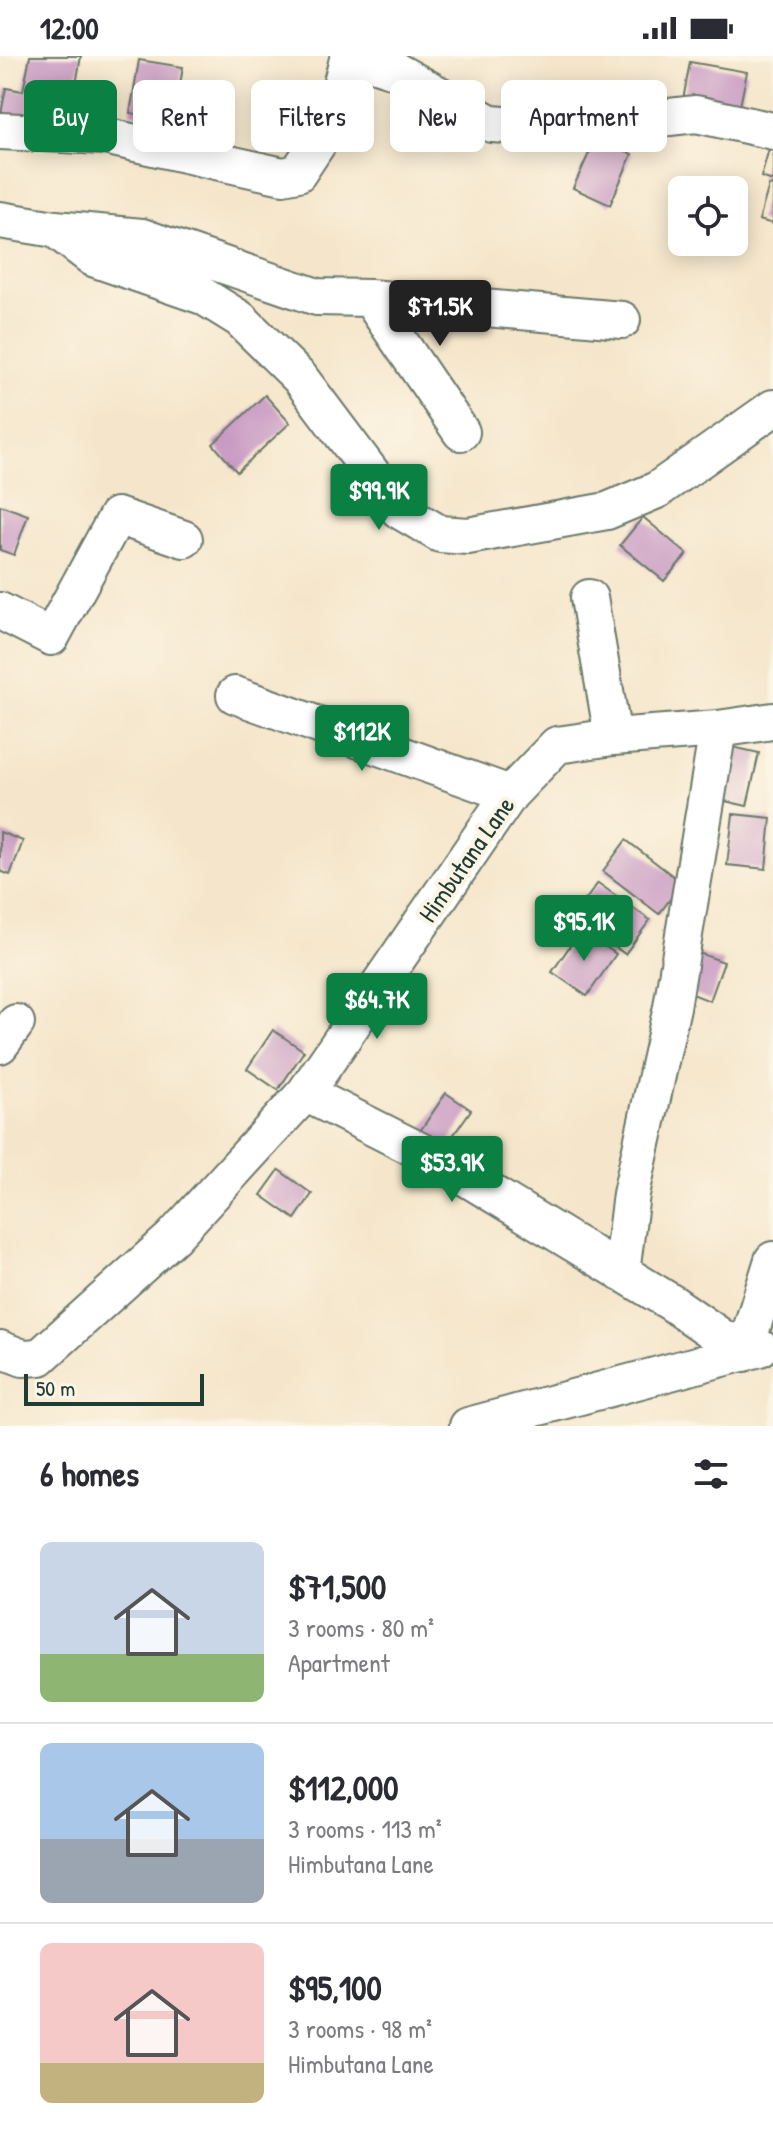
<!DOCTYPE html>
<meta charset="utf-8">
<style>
:root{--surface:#fff;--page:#f7f7f7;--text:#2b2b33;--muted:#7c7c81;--line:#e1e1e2;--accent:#0b8043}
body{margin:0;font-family:"Patrick Hand",sans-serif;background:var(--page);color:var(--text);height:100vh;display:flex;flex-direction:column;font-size:30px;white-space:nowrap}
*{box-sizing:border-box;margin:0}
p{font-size:26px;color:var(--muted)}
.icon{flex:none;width:44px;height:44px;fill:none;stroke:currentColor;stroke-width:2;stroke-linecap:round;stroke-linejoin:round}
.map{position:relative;height:1370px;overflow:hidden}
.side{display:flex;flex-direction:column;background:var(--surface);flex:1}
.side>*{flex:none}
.banner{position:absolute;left:24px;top:24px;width:726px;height:72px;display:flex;gap:16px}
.tools{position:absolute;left:668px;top:120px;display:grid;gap:16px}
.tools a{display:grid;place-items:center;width:80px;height:80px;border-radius:12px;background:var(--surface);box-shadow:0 4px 20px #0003;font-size:40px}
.scale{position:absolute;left:24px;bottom:20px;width:180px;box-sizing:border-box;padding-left:8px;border:4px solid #1f3d34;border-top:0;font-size:22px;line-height:28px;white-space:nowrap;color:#1f3d34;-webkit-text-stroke:6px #fcf5e5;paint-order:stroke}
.price{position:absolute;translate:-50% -68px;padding:0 18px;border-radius:8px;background:var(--accent);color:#fff;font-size:26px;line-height:52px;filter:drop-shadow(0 2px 4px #0008)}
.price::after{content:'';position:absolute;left:50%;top:48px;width:24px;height:18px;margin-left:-12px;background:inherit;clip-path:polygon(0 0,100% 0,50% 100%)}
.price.on{background:#222;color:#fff}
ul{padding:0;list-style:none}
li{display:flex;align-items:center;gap:24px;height:200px;padding:0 40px}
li+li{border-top:2px solid var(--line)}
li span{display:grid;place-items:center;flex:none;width:224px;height:160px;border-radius:12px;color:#555}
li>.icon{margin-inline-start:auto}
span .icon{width:96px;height:96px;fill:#fffc;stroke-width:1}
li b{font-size:34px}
h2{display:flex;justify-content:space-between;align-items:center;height:96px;padding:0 40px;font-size:34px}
.tag{padding:0 28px;border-radius:12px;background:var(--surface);box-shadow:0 4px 20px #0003;font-size:28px;line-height:72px}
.tag.on{background:var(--accent);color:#fff}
.status{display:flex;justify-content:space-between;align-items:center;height:56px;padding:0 40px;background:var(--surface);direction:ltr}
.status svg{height:22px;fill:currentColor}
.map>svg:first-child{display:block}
.building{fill:#c899c3}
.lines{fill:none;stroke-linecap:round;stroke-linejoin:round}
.minor-casing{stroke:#6a7869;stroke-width:40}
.minor{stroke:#fff;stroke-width:36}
.labels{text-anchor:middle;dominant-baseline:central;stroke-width:8;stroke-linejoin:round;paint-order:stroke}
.street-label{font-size:26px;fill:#1f3d34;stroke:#fcf5e5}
</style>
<div class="status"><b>12:00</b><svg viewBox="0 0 49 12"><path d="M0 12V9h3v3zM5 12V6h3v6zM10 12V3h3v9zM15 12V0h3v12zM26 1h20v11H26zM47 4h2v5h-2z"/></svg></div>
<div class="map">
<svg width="773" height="1370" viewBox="0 0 773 1370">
<rect width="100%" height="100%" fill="#fcf5e5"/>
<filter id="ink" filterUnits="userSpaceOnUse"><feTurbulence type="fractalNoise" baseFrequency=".0125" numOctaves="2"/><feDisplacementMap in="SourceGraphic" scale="16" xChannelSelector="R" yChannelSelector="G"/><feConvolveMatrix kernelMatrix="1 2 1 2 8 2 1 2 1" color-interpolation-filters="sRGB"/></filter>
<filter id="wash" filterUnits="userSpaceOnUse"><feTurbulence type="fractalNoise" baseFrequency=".006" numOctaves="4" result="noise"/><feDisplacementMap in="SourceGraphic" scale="32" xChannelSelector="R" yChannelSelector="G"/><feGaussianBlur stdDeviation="1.8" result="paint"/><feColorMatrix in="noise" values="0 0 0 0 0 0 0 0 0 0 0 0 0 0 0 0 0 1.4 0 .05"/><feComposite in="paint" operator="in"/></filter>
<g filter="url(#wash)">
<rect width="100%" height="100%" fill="#f5e6cb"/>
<g id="blocks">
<!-- building -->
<path class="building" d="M30,0H81L68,75L0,63L6,32L23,35Z
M139,4L183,11L174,64L130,57Z
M690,6L747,16L739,55L683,44Z
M596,82L632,98L610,149L573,132Z
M772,82H773V125L761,121Z
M769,129L773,130V168L759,164Z
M265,339L290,367L237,416L213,388Z
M0,449L28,459L14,499L0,494Z
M643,461L687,498L664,525L620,489Z
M728,690L759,697L747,750L716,743Z
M733,758L771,762L766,813L727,809Z
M0,776L23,785L10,819L0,815Z
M626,784L682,827L659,858L603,815Z
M598,827L650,864L625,898L573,861Z
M581,874L616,898L587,940L552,916Z
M696,896L724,906L710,945L682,934Z
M273,974L304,995L278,1034L247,1013Z
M446,1037L471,1054L438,1101L414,1084Z
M279,1114L312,1138L295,1163L261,1139Z"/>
</g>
</g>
<g filter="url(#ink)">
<use href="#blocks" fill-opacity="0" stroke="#6a7869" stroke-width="2"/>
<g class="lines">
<defs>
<path id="minor" d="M351,0L394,14L492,68L562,73L696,58L773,75
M0,75L104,80L283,120L298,117L331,67L349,0
M0,164L55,173L142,181L317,241L370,242L622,264
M55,173L93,202L203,240L240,263L300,322L399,454L440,478L468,480L607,455L657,434L773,352
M370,242L461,376
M589,542L613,681
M0,555L51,581L117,460L184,483
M235,639L510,738
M0,989L16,967
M305,1037L434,1102L672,1247L744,1297L773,1204
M621,1217L631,1138L672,951L718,673
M0,1293L23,1302L40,1301L173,1181L305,1037L510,738L557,689L613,681L718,673L773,665
M468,1370L760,1292"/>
</defs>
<!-- minor casing -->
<use href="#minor" class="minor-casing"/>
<!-- minor -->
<use href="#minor" class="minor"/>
</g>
</g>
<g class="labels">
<!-- street labels -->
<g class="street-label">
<text transform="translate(466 803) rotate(-55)">Himbutana Lane</text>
</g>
</g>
</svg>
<div class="tools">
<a><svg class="icon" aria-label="locate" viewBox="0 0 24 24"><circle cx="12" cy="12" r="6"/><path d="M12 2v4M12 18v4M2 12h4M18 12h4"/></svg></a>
</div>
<div class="scale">50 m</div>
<b class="price on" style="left:440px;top:292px">$71.5K</b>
<b class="price" style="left:379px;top:476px">$99.9K</b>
<b class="price" style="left:362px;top:717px">$112K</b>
<b class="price" style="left:584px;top:907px">$95.1K</b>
<b class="price" style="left:377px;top:985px">$64.7K</b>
<b class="price" style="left:452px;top:1148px">$53.9K</b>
<div class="banner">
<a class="tag on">Buy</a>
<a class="tag">Rent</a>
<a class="tag">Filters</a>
<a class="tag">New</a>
<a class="tag">Apartment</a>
</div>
</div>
<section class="side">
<h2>6 homes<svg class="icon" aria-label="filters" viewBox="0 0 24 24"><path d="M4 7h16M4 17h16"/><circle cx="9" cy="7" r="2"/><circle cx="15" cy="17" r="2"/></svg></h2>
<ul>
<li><span style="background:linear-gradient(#c9d6e8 70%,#8fb573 0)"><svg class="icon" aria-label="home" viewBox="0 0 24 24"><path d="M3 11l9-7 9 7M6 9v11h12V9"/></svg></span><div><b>$71,500</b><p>3 rooms · 80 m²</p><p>Apartment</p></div></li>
<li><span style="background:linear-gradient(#a9c7e8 60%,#9aa5b1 0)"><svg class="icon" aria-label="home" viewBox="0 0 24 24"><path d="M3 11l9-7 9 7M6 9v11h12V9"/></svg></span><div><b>$112,000</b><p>3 rooms · 113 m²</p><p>Himbutana Lane</p></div></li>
<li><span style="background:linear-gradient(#f6c9c9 75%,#c2b280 0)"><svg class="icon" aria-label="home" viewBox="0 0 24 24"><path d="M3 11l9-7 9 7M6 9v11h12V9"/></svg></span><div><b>$95,100</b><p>3 rooms · 98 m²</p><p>Himbutana Lane</p></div></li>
</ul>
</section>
